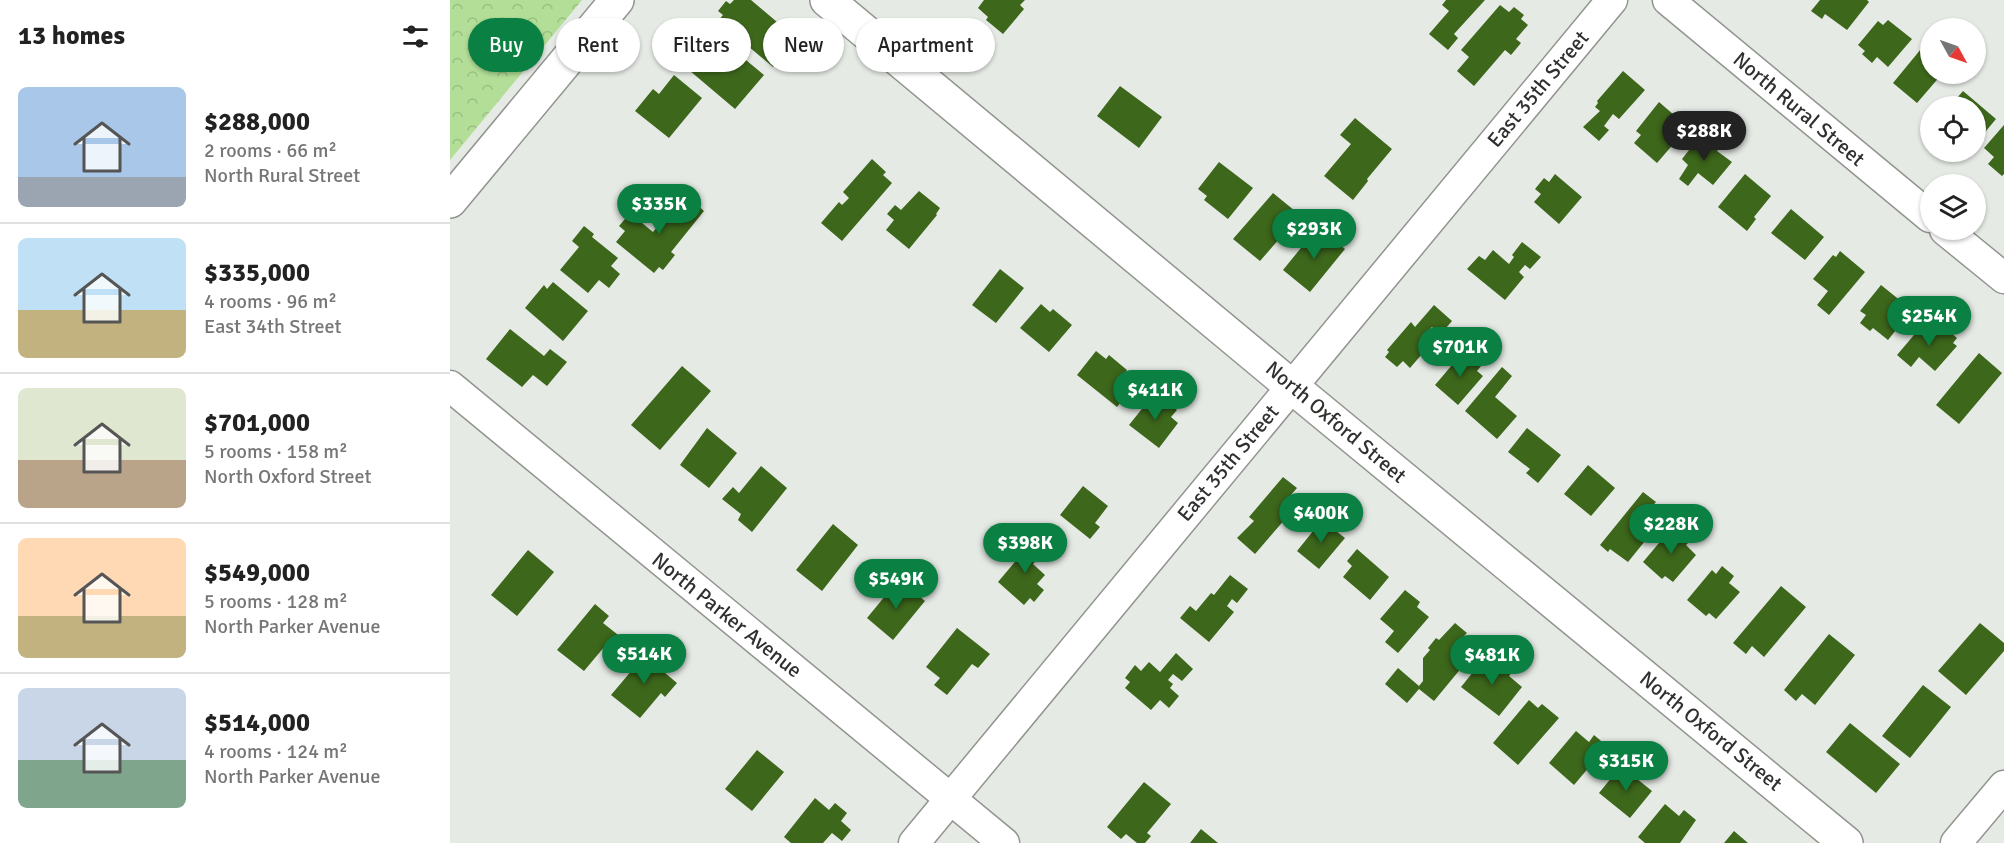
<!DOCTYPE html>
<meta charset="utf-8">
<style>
:root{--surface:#fff;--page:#f6f6f6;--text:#222;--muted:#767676;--line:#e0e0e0;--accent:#0b8043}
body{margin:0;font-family:Signika,sans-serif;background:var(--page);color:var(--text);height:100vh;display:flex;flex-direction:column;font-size:22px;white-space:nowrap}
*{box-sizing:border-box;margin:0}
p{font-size:20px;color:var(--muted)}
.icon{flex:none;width:33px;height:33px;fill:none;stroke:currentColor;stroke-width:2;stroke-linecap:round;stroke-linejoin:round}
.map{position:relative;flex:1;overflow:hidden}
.sheet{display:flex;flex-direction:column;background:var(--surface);width:450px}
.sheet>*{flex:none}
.hud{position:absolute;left:18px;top:18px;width:570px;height:54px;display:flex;gap:12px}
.needle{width:39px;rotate:130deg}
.fabs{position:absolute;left:1470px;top:18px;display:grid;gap:12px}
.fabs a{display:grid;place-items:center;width:66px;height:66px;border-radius:50%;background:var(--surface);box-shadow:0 2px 4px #0004;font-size:30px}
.price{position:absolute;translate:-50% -51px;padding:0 14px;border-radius:21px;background:var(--accent);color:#fff;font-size:20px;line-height:39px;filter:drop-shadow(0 2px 3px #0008)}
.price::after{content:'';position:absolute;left:50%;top:36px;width:18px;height:14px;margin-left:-9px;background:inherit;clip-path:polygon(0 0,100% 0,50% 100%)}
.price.on{background:#222;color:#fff}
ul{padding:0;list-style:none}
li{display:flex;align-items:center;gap:18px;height:150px;padding:0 18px}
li+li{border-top:2px solid var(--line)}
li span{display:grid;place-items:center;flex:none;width:168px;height:120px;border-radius:9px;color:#555}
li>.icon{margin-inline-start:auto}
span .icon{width:72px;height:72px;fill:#fffc;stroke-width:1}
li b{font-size:26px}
h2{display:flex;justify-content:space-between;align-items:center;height:72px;padding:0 18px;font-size:26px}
.pill{padding:0 21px;border-radius:27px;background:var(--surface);box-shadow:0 2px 4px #0004;font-size:21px;line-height:54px}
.pill.on{background:var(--accent);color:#fff}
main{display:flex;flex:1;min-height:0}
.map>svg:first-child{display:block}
.park{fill:url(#park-crowns)}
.building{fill:#3d671b}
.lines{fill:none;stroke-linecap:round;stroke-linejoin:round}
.street-casing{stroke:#91948f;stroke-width:33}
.secondary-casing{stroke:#91948f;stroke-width:36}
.street{stroke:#fff;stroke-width:30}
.secondary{stroke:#fff;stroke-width:33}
.labels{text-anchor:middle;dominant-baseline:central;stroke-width:6;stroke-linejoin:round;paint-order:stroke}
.street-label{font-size:21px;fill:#30312f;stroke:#fff}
</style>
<main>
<section class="sheet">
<h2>13 homes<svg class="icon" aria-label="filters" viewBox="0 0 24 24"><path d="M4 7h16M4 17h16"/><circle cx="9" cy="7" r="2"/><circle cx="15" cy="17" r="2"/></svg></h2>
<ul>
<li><span style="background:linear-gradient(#a9c7e8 75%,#9aa5b1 0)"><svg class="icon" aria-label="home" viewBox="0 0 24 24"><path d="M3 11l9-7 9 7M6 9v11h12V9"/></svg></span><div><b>$288,000</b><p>2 rooms · 66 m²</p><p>North Rural Street</p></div></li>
<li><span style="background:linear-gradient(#bfe0f5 60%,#c2b280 0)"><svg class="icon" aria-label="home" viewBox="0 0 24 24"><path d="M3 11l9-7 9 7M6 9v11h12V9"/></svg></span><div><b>$335,000</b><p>4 rooms · 96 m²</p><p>East 34th Street</p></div></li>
<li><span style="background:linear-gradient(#dfe7d0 60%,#b9a48a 0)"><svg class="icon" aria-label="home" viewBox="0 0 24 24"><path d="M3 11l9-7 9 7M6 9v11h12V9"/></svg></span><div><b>$701,000</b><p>5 rooms · 158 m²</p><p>North Oxford Street</p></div></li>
<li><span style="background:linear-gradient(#ffd9b3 65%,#c2b280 0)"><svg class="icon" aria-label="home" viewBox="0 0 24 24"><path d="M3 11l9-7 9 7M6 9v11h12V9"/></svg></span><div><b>$549,000</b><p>5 rooms · 128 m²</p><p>North Parker Avenue</p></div></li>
<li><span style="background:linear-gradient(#c9d6e8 60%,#7fa58c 0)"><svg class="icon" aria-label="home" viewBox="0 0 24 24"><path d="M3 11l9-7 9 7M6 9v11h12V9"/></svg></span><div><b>$514,000</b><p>4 rooms · 124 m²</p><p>North Parker Avenue</p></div></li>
</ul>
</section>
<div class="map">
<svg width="1554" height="843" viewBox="0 0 1554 843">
<defs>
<pattern id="park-crowns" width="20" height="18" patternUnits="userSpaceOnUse" patternTransform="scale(1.5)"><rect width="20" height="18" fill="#b2de97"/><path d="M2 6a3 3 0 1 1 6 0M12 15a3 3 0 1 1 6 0" fill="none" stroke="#99bf82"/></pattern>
</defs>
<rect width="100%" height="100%" fill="#e6eae5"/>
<!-- park -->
<path class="park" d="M0,0H132L0,160Z"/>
<!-- building -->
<path class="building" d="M284,0H301L347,39L343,43L350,49L334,68L326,63L323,67L268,21L273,15L268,11L276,1L280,4Z
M534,0H575L570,5L574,9L553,34L536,20L538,17L528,8Z
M996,0H1035L1004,34L1008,38L998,50L979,34L999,11L992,5Z
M1370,0H1417L1419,2L1397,30L1375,14L1372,19L1361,11Z
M1050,5L1059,12L1064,7L1074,15L1071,19L1078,25L1066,39L1071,43L1061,55L1055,50L1024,86L1007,71L1019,57L1011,50Z
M1438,20L1462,39L1438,67L1427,57L1422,63L1412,54L1415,51L1408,45L1428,21L1433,25Z
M251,27L259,34L261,31L314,75L285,109L233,65L246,50L237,43Z
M1480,38V74H1492L1467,103L1443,83Z
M1173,71L1195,90L1169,119L1163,114L1154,126L1159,130L1149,141L1133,127L1150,111L1145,107L1148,103L1147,101Z
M224,75L252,98L219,138L185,111L203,89L209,94Z
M670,86L712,117L689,148L647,116Z
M1513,91L1546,119L1526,143V106H1500Z
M1209,102L1238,127L1207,163L1184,143L1191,135L1186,131Z
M905,118L942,149L917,179L918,181L903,200L874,176L901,144L890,135Z
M1554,125V174L1552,176L1538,164L1544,157L1534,148Z
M1250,136L1262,146L1265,142L1270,147L1267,151L1282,162L1263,185L1248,173L1238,186L1229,179L1238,165L1232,159Z
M422,159L436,172L433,175L442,183L392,241L371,223L389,202L392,205L399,198L393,192Z
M769,162L803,188L778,219L754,200L757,196L748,189Z
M1105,174L1132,197L1109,224L1084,202L1091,194L1085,189L1094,178L1099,182Z
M1295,174L1321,196L1304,217L1306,219L1297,231L1268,207Z
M469,191L490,208L486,214L487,215L459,249L436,230L444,220L437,214L445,205L451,210Z
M823,193L850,215L810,261L783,239Z
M235,194L254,211L221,252L225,255L213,270L209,267L204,273L166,242L175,231L169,226L180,213L203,232Z
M1341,209L1374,237L1355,260L1321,233Z
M134,226L144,234L142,237L168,258L161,266L170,274L159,288L149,280L138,293L110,270L129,247L122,241Z
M868,227L895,249L860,292L833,270Z
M1072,242L1091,257L1080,269L1075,265L1069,272L1074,277L1055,300L1017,269L1029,256L1035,260L1043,250L1059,264L1064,257L1062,255Z
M1390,251L1415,272L1379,315L1367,305L1378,291L1363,279L1383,255L1386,257Z
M550,269L574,288L546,323L522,305Z
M103,282L138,311L113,341L75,308L94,285L97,289Z
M1431,285L1462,310L1438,340L1423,328L1420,331L1410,323L1416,315L1410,311Z
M591,304L600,312L603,309L622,325L599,352L570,328Z
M984,305L1002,321L990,335L982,327L976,333L984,340L960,368L953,361L947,367L935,357L939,352L937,350L961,322L965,327Z
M1475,322L1486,332L1492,325L1507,338L1503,343L1507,346L1485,371L1469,357L1461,367L1447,355Z
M60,329L94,356L100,349L117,362L97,386L83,375L72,387L36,359Z
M646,351L656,359L659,355L677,370L674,374L685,384L667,407L627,375Z
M1014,351L1031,366L1027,371L1033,376L1008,405L985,385Z
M1529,353L1552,373L1509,424L1486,405Z
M232,366L261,391L210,450L181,425Z
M1052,367L1062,376L1045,397L1067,416L1047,439L1015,411Z
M703,395L712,402L714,400L727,410L721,417L728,423L709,448L679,425Z
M257,428L287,453L259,488L230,465Z
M1077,428L1111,455L1088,483L1076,473L1080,469L1058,452Z
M1138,465L1165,488L1141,516L1114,494Z
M311,466L337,488L302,532L288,520L291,514L272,499L283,487L289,493Z
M833,477L847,488L841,495L849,503L805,554L787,538L804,521L799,517Z
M633,486L658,506L645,523L650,527L640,539L610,515Z
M1193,492L1206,502L1195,514L1197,516L1205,506L1213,512L1205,522L1208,525L1178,562L1160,549L1158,552L1150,545Z
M872,520L895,538L869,569L847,551Z
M383,524L408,545L372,591L346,570Z
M1225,524L1242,539L1236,545L1246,555L1223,582L1215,576L1212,579L1193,562Z
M581,534L597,548L583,564L595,575L587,584L594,590L584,602L580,598L574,605L548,582L570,556L575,561L581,554L572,546Z
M907,549L939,577L920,600L893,577L902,566L897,561Z
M78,550L104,572L67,616L41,595Z
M1272,566L1284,576L1279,583L1290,592L1266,619L1259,613L1256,616L1237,600L1262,570L1266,574Z
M780,575L798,589L787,603L782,599L777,606L784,612L759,642L730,618L740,606L746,611L761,593L764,595Z
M449,579L475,601L443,640L417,618Z
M1331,586L1356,607L1314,657L1302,646L1296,654L1283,643Z
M955,590L970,602L967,607L979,617L948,653L935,642L944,631L930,619Z
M145,604L159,616L153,623L172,638L161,651L155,646L134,671L107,650Z
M1005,623L1017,633L1013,637L1027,649L984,701L969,689L957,703L935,684L948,668L969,686L973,681V658L980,650L978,648L986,638L989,640Z
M1530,623L1554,643V651L1516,695L1488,671Z
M507,628L540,654L528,668L522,664L497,695L484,685L490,678L476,667Z
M1379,634L1405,655L1365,705L1352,694L1346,701L1334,690Z
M199,650L213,661L208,667L227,683L215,697L211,693L190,718L161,695Z
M726,653L743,669L732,681L723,674L718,680L723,684L720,688L729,696L719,708L710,700L701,710L675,688L680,682L675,678L685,665L691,671L699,662L710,672Z
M1036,656L1053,671L1056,667L1062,672L1059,676L1072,687L1049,716L1011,687Z
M1473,685L1501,707L1460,758L1432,736Z
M1079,700L1088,708L1092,704L1109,718L1068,765L1043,743Z
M1400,723L1450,764L1426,793L1376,752Z
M1126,731L1139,742L1144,735L1157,746L1124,785L1099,763Z
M307,750L334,772L302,811L275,789Z
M1171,766L1202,791L1180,818L1149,793Z
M694,782L721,804L697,833L701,836L695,843H687L676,834L671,839L657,827Z
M365,798L379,810L385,803L397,813L391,821L401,830L392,841L382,833L373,843H341L334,837Z
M1215,804L1229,816L1234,810L1246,820L1230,843H1195L1188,837Z
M751,829L768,843H740Z
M1284,831L1298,843H1274Z"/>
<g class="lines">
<defs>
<path id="street" d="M1218,0L1480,217
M1495,230L1554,278
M0,386L554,843
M464,843L1162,0
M1506,843L1554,786"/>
<path id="secondary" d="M377,0L841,386L1396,843
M0,201L167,0"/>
</defs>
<!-- street casing -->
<use href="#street" class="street-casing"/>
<!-- secondary casing -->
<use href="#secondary" class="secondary-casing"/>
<!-- street -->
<use href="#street" class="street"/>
<!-- secondary -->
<use href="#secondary" class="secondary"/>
</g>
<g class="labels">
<!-- street labels -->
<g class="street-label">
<text transform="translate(1088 89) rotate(-50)">East 35th Street</text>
<text transform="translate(1349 109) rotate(40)">North Rural Street</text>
<text transform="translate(886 422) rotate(40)">North Oxford Street</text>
<text transform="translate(778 463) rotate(-50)">East 35th Street</text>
<text transform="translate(277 615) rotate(39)">North Parker Avenue</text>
<text transform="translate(1261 731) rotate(39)">North Oxford Street</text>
</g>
</g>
</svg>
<div class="fabs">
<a><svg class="needle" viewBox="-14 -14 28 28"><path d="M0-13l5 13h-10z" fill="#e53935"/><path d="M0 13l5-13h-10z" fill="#767676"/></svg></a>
<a><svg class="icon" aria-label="locate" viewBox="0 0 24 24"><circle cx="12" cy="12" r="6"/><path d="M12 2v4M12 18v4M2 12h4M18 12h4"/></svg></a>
<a><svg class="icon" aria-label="layers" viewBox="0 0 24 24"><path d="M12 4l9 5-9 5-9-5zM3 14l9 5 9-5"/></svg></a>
</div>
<b class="price on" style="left:1254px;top:162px">$288K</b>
<b class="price" style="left:209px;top:235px">$335K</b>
<b class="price" style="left:864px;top:260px">$293K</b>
<b class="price" style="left:1479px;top:347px">$254K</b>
<b class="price" style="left:1010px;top:378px">$701K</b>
<b class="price" style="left:705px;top:421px">$411K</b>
<b class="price" style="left:871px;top:544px">$400K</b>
<b class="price" style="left:1221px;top:555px">$228K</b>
<b class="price" style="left:575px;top:574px">$398K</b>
<b class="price" style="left:446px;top:610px">$549K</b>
<b class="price" style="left:194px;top:685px">$514K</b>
<b class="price" style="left:1042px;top:686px">$481K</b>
<b class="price" style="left:1176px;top:792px">$315K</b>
<div class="hud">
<a class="pill on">Buy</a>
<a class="pill">Rent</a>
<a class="pill">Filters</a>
<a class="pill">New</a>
<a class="pill">Apartment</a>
</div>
</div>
</main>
